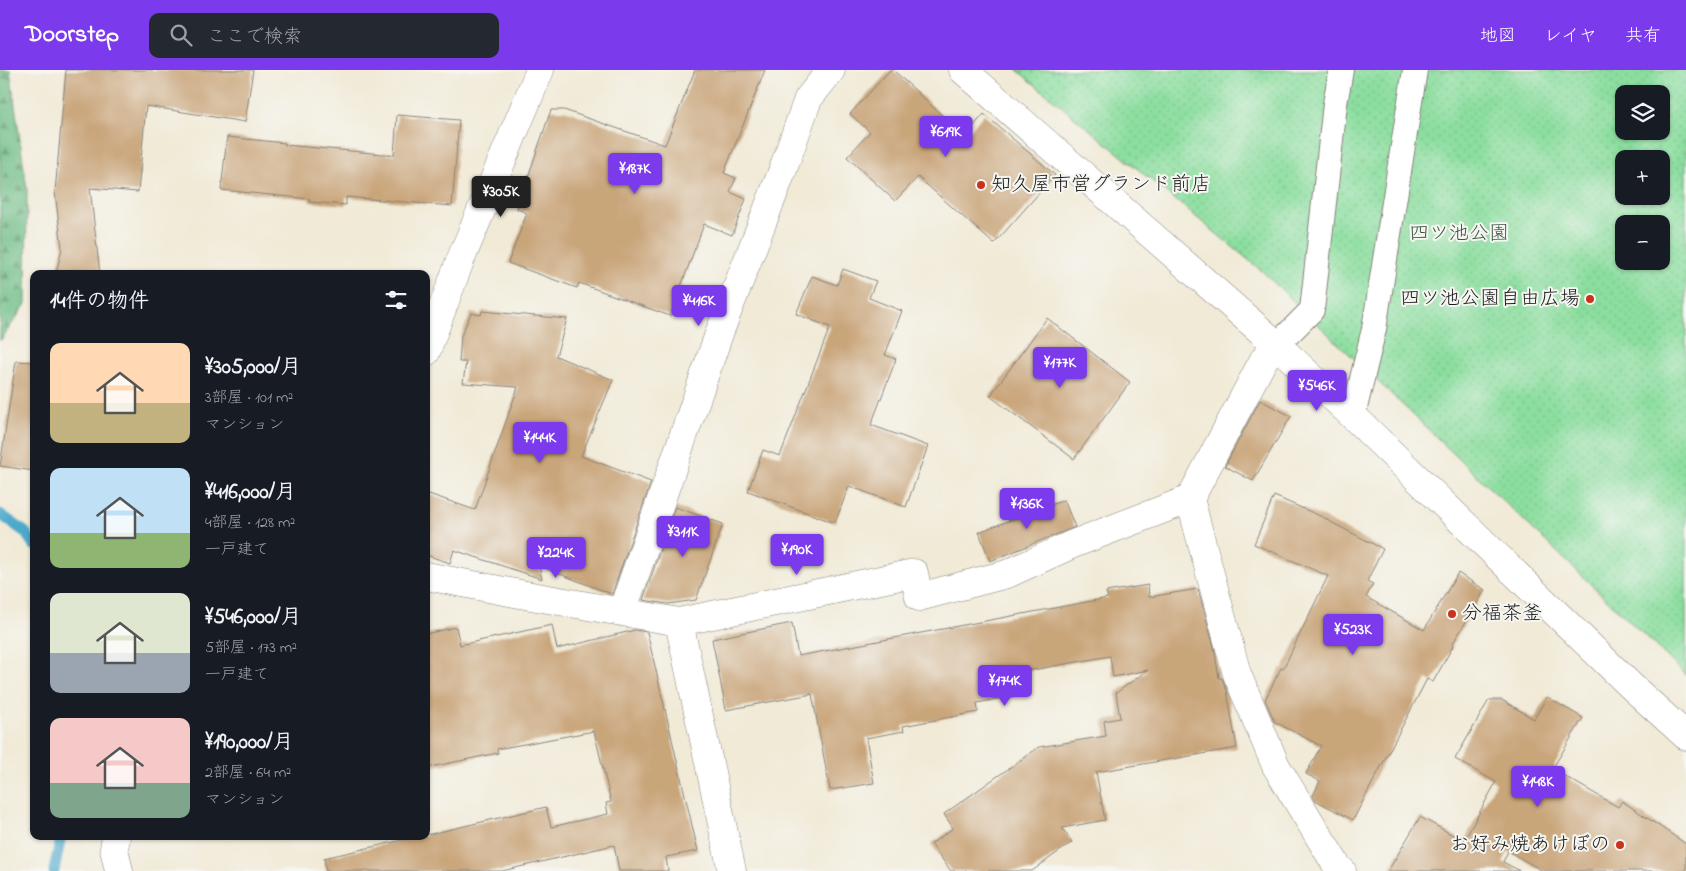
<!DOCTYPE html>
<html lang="ja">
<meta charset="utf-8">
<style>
:root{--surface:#171b24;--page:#242831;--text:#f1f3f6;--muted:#9ea1a6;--accent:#7c3aed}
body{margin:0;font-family:"Indie Flower","Klee One",sans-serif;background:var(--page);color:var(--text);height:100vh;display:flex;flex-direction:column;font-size:19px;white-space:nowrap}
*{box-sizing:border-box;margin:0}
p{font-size:16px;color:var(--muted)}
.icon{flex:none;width:28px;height:28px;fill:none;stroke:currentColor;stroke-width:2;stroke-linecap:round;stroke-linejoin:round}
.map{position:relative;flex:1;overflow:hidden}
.sheet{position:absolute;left:30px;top:200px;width:400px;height:570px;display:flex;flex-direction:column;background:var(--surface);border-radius:10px;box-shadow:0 1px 4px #0004}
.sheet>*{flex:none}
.fabs{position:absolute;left:1615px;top:15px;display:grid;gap:10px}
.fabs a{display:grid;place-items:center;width:55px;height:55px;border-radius:10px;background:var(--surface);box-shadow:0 1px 4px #0004;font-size:25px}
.price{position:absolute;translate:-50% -42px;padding:0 11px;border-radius:5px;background:var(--accent);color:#fff;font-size:16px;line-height:32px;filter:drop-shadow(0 1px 2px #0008)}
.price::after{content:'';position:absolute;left:50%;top:30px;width:15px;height:11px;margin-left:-8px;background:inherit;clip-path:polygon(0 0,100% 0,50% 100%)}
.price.current{background:#222;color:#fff}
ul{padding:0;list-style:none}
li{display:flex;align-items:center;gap:15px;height:125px;padding:0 20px}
li span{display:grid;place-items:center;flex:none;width:140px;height:100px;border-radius:10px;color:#555}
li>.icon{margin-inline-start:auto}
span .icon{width:60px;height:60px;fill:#fffc;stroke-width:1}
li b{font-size:21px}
h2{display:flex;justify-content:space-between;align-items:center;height:60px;padding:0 20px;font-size:21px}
header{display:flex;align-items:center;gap:30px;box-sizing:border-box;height:70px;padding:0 25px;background:var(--accent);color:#fff}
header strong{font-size:24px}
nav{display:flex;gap:28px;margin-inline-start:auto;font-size:18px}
.search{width:350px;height:45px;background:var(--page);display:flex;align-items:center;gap:12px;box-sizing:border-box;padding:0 18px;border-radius:10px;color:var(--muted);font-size:19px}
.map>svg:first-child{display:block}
.forest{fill:url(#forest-firs);stroke:#466c51}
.park{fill:url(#park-dots);stroke:#547d5e;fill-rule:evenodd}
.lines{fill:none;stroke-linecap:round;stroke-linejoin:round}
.stream{stroke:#4ca9cb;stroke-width:11}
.building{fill:#c9a57a}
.service-casing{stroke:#86837a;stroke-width:26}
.minor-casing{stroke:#86837a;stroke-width:29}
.tertiary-casing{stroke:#86837a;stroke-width:29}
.service{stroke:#fff;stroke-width:24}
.minor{stroke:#fff;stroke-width:28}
.tertiary{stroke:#fff;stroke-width:28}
.poi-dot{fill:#c8321e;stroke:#f6f6f2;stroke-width:2}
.labels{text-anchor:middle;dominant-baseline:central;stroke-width:4;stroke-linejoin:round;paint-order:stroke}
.poi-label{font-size:20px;fill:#1c1c1c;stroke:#f6f6f2;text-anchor:start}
.park-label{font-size:20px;fill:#3d5643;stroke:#f6f6f2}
</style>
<header>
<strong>Doorstep</strong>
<div class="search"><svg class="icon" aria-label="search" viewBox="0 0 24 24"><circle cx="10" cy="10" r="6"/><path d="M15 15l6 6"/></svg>ここで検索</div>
<nav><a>地図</a><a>レイヤ</a><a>共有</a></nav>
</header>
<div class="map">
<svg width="1686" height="801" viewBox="0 0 1686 801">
<defs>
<pattern id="forest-firs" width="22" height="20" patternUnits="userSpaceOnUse" patternTransform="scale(1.25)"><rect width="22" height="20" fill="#70bd86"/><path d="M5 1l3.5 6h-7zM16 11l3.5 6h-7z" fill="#5b996d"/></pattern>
<pattern id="park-dots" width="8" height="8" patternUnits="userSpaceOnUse" patternTransform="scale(1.25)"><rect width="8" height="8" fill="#8bde9f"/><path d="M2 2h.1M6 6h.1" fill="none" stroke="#77be88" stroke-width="1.8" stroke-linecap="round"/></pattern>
</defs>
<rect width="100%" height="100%" fill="#f6f6f2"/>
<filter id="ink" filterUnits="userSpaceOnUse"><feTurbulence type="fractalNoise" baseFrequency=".02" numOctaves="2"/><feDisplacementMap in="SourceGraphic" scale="10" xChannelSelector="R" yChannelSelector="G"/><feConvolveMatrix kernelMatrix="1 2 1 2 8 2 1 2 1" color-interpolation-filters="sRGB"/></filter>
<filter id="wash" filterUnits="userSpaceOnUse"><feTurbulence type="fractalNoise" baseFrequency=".0096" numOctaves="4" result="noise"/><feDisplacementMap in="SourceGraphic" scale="20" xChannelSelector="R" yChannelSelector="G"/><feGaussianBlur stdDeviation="1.12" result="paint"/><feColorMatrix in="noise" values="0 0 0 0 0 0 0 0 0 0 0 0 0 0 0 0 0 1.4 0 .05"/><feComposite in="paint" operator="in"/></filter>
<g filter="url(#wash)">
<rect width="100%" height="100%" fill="#f1ead7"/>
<!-- forest -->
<path class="forest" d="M0,0H10L27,119L26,234L0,271Z"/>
<!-- park -->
<path class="park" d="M1017,0H1686V605L1262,201ZM1624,24H1661V61H1624ZM1624,89H1661V126H1624ZM1624,154H1661V191H1624Z"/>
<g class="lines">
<!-- stream -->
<path class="stream" d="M0,444L25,462L34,475
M54,801L61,766"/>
</g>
<g id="blocks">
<!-- building -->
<path class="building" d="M66,0H253L245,52L146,36L138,122L90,118L100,204H56L62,178L55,122Z
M695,0H765L724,103L736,108L730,122L746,129L732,165L704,154L670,246L579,213L577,218L508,193L527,143L517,139L551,40H564L665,75Z
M890,0H893L965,66L984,44L1055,105L994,174L918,107L895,131L847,87L870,62L850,44Z
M397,45L459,50L452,136L346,127V135L309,132L310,129L221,120L227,67L285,73V75L394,85Z
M843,199L876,211L869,228L902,241L885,285L896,289L871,355L928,376L906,437L849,416L835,453L748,421L763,380L780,386L830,257L796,244L812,206L837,215Z
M482,241L567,249L556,286L613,310L581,386L651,412L612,524L539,496L542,509L454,480L450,493L426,485V423L475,440L518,317L463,313L466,292H459L461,266L471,243L481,245Z
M1047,248L1130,312L1074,389L990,326Z
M16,291L34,292V401L0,396Z
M1260,330L1291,346L1253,411L1225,396Z
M1274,426L1327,449V450L1383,479L1367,511L1373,514L1366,527L1424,560L1458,503L1485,520L1452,575L1453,576L1433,612L1427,609L1353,750L1315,730L1313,726L1320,711L1306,704L1321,676L1275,652L1265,630L1281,598L1283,599L1328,506L1254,474Z
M1064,430L1075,457L990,491L979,462Z
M675,437L723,454L696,530L668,534L643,530Z
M1148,515L1149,527L1198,519L1214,577L1219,608H1222L1227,621L1237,678L1096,702L1105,750L1062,758L1072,772L1032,801H951L931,774L953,758L944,744L1039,677L1106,666L1104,651L1120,648L1116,623L1148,600L1113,607L1110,586L1010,604L1014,626L977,633L978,642L903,656L904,661L866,668L874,713L830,720L812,624L726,640L712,569L792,553L798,586L1108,528L1106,522Z
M552,555L557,579L635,560L647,562L698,781L666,787L668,801H619L614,775L502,801H326L324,788L420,766H426V765L546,737L551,757L608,744L606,733L611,732L594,661L497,679L498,683L426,698V564L456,557L460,575Z
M1547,627L1583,648L1554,696H1555L1554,700L1618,737L1622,731L1686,774V801H1543L1508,781L1503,792L1520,801H1388L1420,747L1464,771L1496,712L1455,689L1489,630H1502L1534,649Z"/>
</g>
</g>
<g filter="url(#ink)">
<use href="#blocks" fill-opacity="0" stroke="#86837a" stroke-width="1"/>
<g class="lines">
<defs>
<path id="service" d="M1277,275L1312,240L1335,34L1341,0
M1353,346L1374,259L1415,0"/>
<path id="minor" d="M1277,275L1264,289L1190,429L1237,604L1276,696L1337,796L1342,801
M426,282L460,191L540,0
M426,506L520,524L679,552
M622,542L720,261L782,102L808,29L831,0
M116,766L114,779L119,801
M732,801L679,552L914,503L919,527L1007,504L1073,474L1190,429"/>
<path id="tertiary" d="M963,0L1277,275L1353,346L1631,616L1686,666"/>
</defs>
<!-- service casing -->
<use href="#service" class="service-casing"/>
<!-- minor casing -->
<use href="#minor" class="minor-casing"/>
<!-- tertiary casing -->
<use href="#tertiary" class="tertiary-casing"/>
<!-- service -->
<use href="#service" class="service"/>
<!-- minor -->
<use href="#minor" class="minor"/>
<!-- tertiary -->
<use href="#tertiary" class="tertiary"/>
</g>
</g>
<!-- markers -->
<g class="poi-dot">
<circle cx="981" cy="115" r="5"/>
<circle cx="1590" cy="229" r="5"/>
<circle cx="1452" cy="544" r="5"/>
<circle cx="1620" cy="775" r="5"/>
</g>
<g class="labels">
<!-- poi labels -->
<g class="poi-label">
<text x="991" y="115">知久屋市営グランド前店</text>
<text x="1580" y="229" text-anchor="end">四ツ池公園自由広場</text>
<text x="1462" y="544">分福茶釜</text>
<text x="1610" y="775" text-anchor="end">お好み焼あけぼの</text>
</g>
<!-- park labels -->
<g class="park-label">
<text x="1459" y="164">四ツ池公園</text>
</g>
</g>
</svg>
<div class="fabs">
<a><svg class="icon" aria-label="layers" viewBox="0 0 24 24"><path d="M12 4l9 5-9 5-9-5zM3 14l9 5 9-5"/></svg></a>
<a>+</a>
<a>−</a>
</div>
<b class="price" style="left:946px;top:88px">¥619K</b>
<b class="price" style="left:635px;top:125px">¥187K</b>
<b class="price current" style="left:501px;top:148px">¥305K</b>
<b class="price" style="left:699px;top:257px">¥416K</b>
<b class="price" style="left:1060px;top:319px">¥177K</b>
<b class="price" style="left:1317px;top:342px">¥546K</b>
<b class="price" style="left:540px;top:394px">¥144K</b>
<b class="price" style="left:1027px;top:460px">¥136K</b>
<b class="price" style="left:683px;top:488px">¥311K</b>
<b class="price" style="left:797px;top:506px">¥190K</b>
<b class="price" style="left:556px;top:509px">¥224K</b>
<b class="price" style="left:1353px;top:586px">¥523K</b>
<b class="price" style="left:1005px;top:637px">¥174K</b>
<b class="price" style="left:1538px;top:738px">¥148K</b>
<section class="sheet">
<h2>14件の物件<svg class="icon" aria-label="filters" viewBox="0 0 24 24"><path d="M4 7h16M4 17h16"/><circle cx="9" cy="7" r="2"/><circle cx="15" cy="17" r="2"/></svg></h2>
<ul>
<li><span style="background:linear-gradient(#ffd9b3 60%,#c2b280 0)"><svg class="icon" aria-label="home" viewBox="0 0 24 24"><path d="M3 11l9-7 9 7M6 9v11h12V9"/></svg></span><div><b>¥305,000/月</b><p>3部屋 · 101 m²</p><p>マンション</p></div></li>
<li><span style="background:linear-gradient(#bfe0f5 65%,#8fb573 0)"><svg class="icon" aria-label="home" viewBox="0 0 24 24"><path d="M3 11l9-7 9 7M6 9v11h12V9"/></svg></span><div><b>¥416,000/月</b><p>4部屋 · 128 m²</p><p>一戸建て</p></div></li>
<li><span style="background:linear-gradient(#dfe7d0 60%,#9aa5b1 0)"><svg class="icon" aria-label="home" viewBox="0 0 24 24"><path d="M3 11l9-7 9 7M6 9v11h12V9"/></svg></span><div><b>¥546,000/月</b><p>5部屋 · 173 m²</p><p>一戸建て</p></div></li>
<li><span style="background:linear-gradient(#f6c9c9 65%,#7fa58c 0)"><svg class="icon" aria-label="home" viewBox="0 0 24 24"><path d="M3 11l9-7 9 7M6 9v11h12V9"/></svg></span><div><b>¥190,000/月</b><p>2部屋 · 64 m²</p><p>マンション</p></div></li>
</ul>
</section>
</div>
